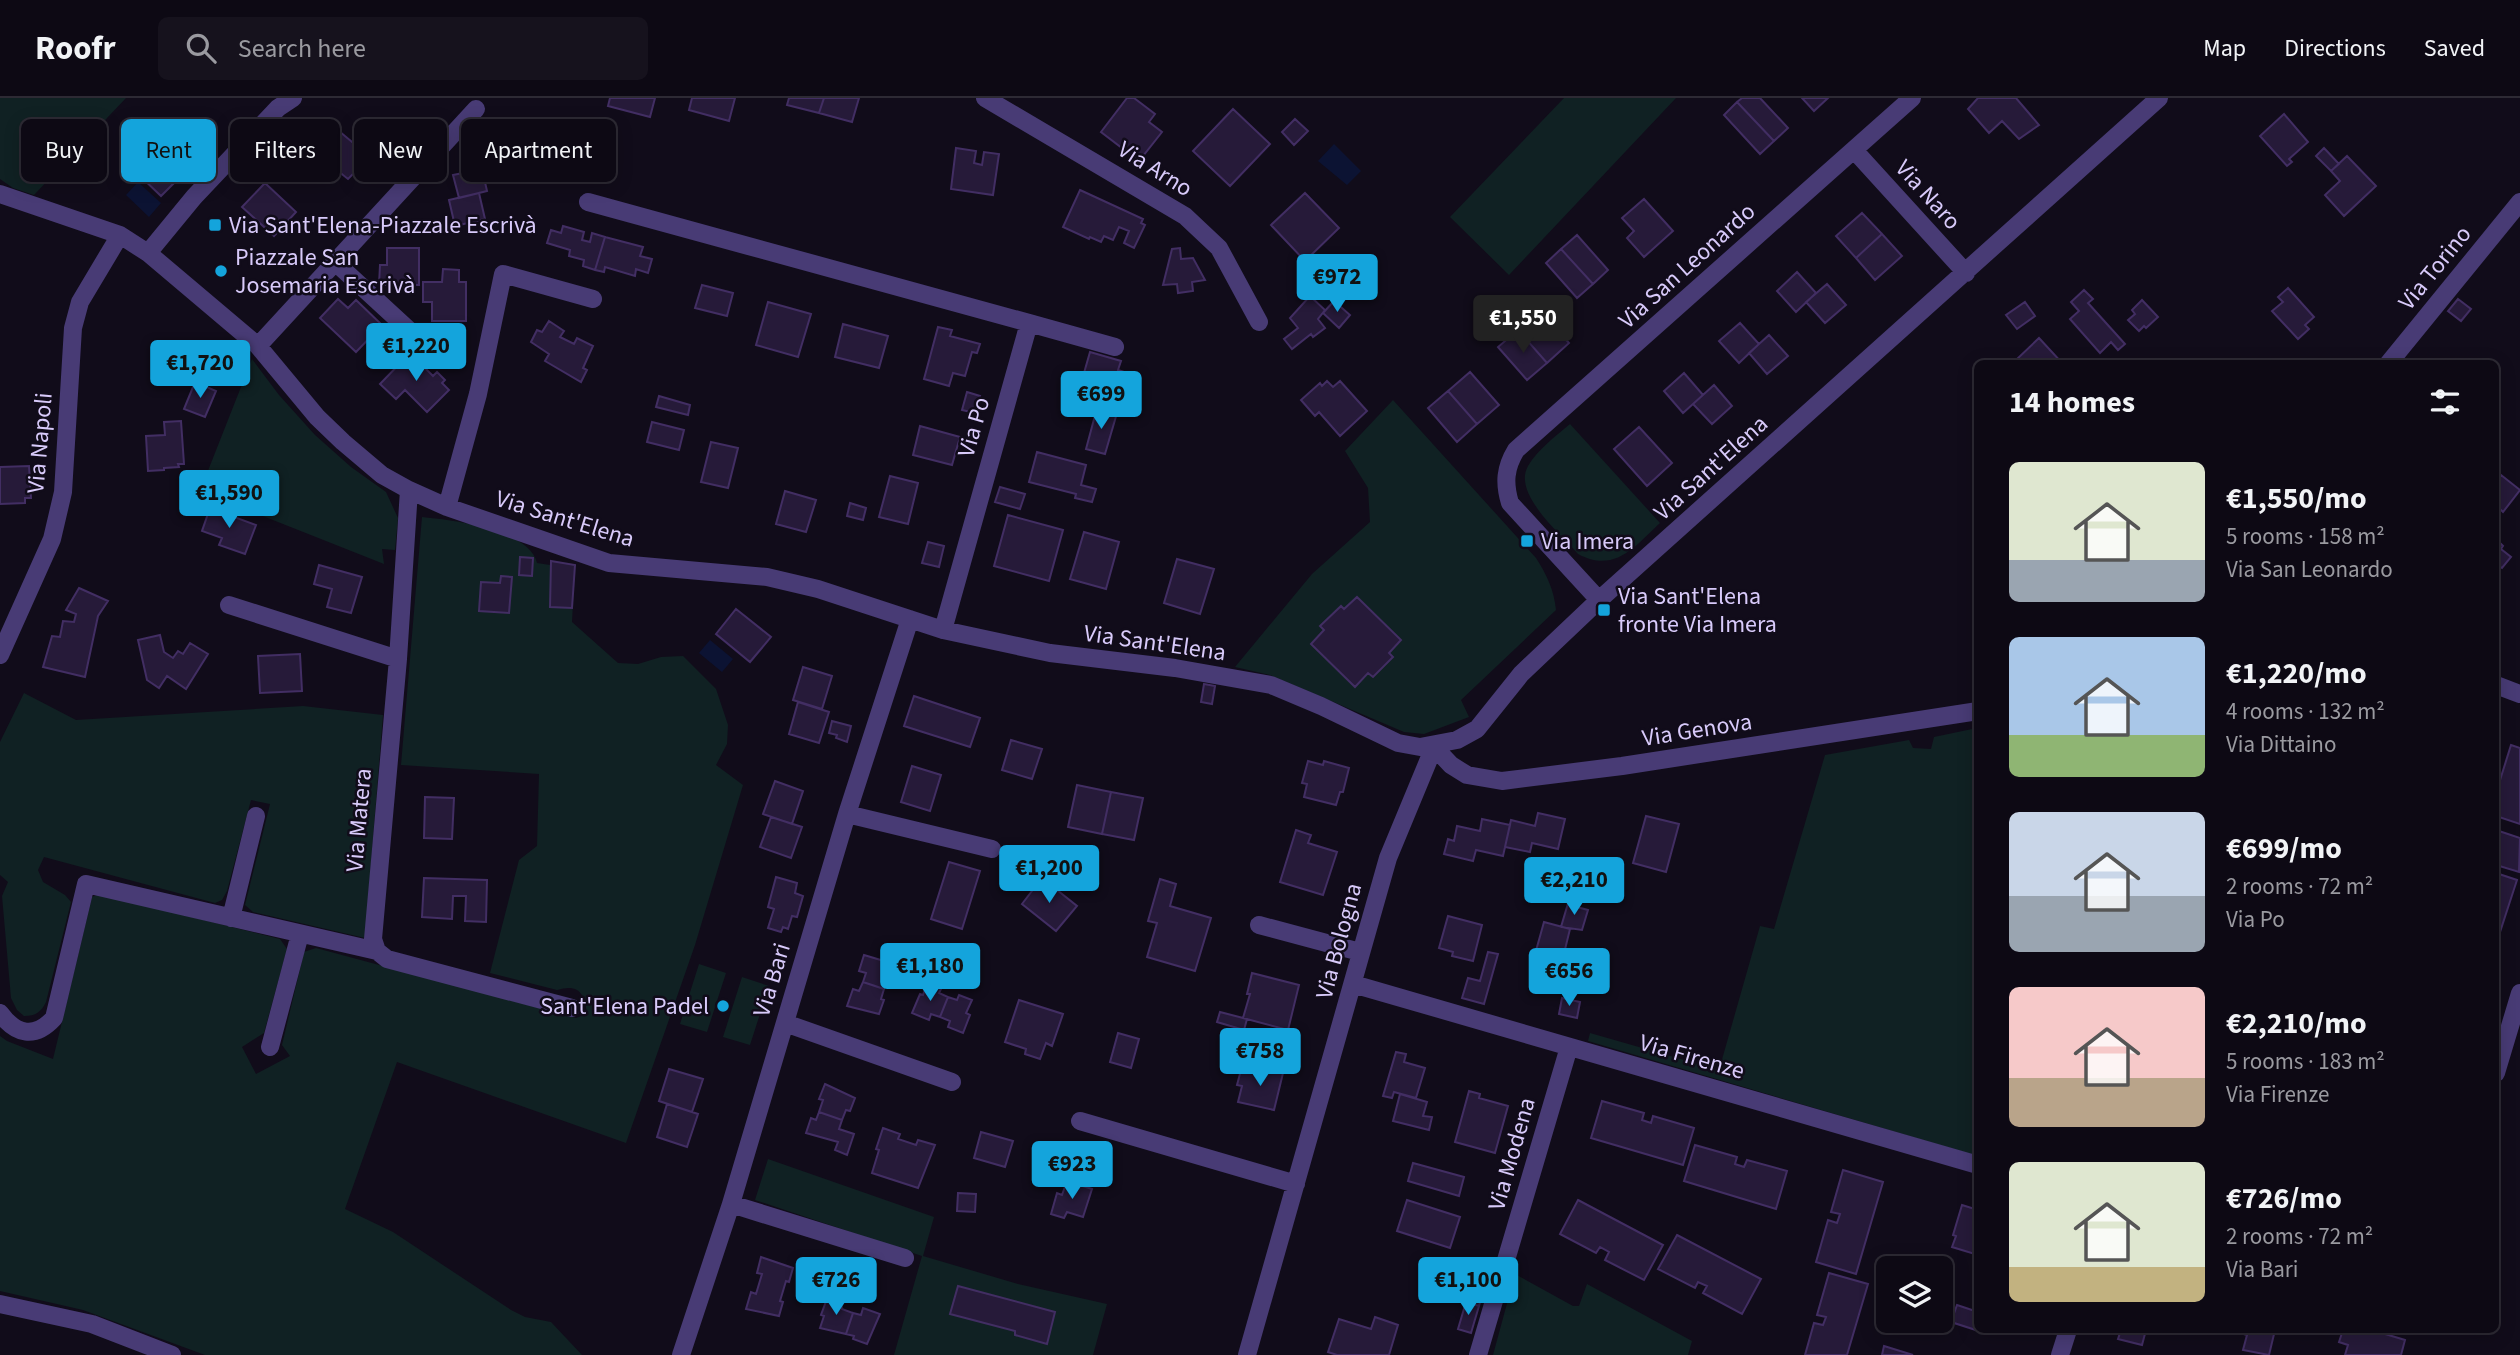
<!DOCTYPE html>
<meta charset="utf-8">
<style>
:root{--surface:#0d0914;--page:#16121d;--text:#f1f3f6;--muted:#9a9aa0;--line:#2d2a34;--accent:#14a4dc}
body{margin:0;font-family:"Source Sans 3",sans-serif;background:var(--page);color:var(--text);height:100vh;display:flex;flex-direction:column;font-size:26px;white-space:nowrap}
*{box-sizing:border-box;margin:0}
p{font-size:23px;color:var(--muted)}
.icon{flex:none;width:38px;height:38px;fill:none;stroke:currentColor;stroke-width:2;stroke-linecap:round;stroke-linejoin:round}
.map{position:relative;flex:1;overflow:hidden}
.details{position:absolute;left:1974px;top:262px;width:525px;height:973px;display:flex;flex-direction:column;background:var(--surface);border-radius:10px;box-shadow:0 4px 18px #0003,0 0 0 2px var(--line)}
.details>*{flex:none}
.hud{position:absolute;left:21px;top:21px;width:665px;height:63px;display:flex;gap:14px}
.fabs{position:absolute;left:1876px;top:1158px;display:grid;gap:14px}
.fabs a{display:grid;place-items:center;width:77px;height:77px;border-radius:10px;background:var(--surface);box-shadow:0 4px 18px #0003,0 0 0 2px var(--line);font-size:35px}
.price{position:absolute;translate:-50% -60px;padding:0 16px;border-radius:7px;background:var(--accent);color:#111;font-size:23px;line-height:46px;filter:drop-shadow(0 2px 4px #0008)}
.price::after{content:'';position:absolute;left:50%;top:42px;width:21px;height:16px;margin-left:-10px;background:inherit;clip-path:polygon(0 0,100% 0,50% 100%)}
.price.current{background:#222;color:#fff}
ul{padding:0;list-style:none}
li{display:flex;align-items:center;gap:21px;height:175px;padding:0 35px}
li span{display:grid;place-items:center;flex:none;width:196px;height:140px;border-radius:10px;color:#555}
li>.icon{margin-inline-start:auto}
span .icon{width:84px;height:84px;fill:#fffc;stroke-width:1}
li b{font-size:30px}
h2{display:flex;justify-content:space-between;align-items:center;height:84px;padding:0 35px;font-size:30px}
.pill{padding:0 24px;border-radius:10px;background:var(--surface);box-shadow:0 4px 18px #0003,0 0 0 2px var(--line);font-size:24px;line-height:63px}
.pill.current{background:var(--accent);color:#111}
header{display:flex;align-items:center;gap:42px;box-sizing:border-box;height:98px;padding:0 35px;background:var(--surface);border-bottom:2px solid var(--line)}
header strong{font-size:33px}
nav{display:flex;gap:38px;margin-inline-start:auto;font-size:24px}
.search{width:490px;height:63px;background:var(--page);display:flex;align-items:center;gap:18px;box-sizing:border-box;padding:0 24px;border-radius:10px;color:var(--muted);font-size:26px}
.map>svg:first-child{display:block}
.green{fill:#102123}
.water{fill:#0c1333}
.building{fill:#261a39;stroke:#422e63;stroke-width:2}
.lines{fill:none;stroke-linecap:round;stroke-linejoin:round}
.minor{stroke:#483b75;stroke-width:18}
.poi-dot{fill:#14a4dc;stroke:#110c1a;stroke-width:2.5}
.labels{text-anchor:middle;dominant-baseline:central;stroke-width:5;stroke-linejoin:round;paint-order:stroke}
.street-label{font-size:24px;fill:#d8cafa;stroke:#110c1a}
.poi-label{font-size:24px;fill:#d8cafa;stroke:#110c1a;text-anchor:start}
</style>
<header>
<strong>Roofr</strong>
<div class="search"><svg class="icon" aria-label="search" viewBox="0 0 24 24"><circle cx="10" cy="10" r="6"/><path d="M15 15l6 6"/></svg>Search here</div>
<nav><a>Map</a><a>Directions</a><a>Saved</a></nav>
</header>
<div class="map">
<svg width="2520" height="1257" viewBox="0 0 2520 1257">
<rect width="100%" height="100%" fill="#110c1a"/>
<!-- green -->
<path class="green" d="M0,0H126L34,97L13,90L0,81Z
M1564,0H1676L1509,177L1450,119Z
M252,261L279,297L315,337L351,369L386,394L398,420L395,452L382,451L384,466L200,393Z
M1393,302L1536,460C1547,477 1554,492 1556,512L1461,602L1469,619L1424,636L1404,634L1270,577L1235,569L1312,476L1370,424L1368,390L1345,353Z
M1570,326L1660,425C1635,448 1615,476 1578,456C1561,436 1512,396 1528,368C1538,351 1556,338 1570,326Z
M422,419C452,422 529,431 537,465L550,467L551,463L575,467L572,524L618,565L638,566L661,559L683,558L716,591L728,627L727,646L716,667L743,687L695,847L626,1045L397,964L345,1111L393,1134L511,1212L525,1219L551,1224L582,1257H205L83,1212L0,1193V938L7,943L53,961L92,799L99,796L280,841L287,851L264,935L242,949L256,976L290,958L282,947L304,854L316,850L576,920L587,916C585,896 579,885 557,892L490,875L519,762L537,748L539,676L401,667Z
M24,595L76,622L303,608L383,617L365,840L253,814L245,807L270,706L251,702L227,793L222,802L215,805L44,759L38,772L43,784L65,797L71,804L46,904C41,914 36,918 24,918L17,912L11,900L2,798L8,784L0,777V644Z
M1977,630V1058L1588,943L1590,935L1719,972L1760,828L1774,831L1825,657L1909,642L1913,650L1931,651L1934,639Z
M699,866L726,875L707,934L680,926Z
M742,879L769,888L750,947L723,939Z
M768,1061L934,1119L923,1158L1018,1186L1107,1206L1093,1257H894L922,1158L755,1102Z
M1515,1176L1573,1208H1579L1587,1186L1692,1243L1688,1257H1493Z"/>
<!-- water -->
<path class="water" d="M1334,46L1361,73L1347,87L1318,63Z
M138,84L161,105L149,119L126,97Z
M710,542L733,561L722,574L699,555Z"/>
<!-- building -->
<path class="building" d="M610,0H655L650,19L608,8Z
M692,0H735L729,23L689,12Z
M789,0H824L819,15L787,7Z
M824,0H859L852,24L819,15Z
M1127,0H1134L1155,16L1149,24L1162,34L1139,63L1101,34Z
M1742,0H1760L1788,30L1774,43L1737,4Z
M1802,0H1828L1814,13Z
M1978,0H2016L2039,27L2019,41L2002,23L1989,35L1968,11Z
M1737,4L1774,43L1760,56L1724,17Z
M1233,11L1270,46L1230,88L1193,53Z
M2284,16L2308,44L2289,61L2292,64L2287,68L2260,38Z
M1295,21L1308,33L1294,47L1282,34Z
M327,23L370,59L348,81L307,48Z
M495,37L520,40L517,61L493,59Z
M956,50L976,53L974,65L982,67L984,54L999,56L993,97L951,91Z
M2324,50L2339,66L2331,73L2316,58Z
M169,57L188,71L161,98L138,76L155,59L161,64Z
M2347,58L2376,88L2344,118L2325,97L2340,83L2331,73Z
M482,71L487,93L459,100L453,77Z
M265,85L296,114L274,138L242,109Z
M1080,92L1143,121L1141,125L1145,127L1134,150L1124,145L1129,133L1119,129L1113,142L1104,138L1101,144L1090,139L1089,141L1063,129Z
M479,95L485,121L455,128L449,102Z
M1305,95L1339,130L1305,163L1271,127Z
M1644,101L1673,133L1644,159L1627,140L1634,133L1622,120Z
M1862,115L1882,136L1856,160L1836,138Z
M563,128L584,134L582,142L590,144L592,135L605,139L595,172L583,168L584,162L569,158L570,152L547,145L551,132L561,135Z
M1882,136L1902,158L1875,182L1856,160Z
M1577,137L1608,172L1593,186L1561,151Z
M605,139L643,149L640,158L652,161L648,175L636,171L635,178L605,169L604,174L595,172Z
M387,150H419V187H379L380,167H387Z
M1180,150L1181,161L1193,160L1205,182L1192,184L1193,193L1178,195L1177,186L1163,187L1172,151Z
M1561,151L1593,186L1577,200L1546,165Z
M443,171L459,172V184H466V223H432V204H423V184H442Z
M1797,174L1816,195L1796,214L1777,193Z
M1827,186L1846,207L1825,225L1806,204Z
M702,187L733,195L727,218L695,210Z
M2288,190L2314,219L2305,227L2309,231L2298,241L2272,213L2283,204L2278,199Z
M2084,192L2093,201L2088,205L2125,246L2118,252L2111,244L2100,255L2070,221L2079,213L2071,204Z
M1310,198L1325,212L1318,221L1325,230L1313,239L1311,236L1292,251L1284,241L1298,230L1290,220Z
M338,201L348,210L356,202L382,227L356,254L320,220Z
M2458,201L2471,211L2461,223L2448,213Z
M2142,202L2158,219L2146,230L2144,228L2139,233L2128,222L2135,216L2132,212Z
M1334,203L1350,217L1339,230L1323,215Z
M768,204L811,216L798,259L756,247Z
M2025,204L2035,218L2017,231L2006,217Z
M1539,212L1569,245L1547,265L1518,232Z
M549,223L564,233L560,239L574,246L577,240L593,248L583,270L587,272L581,284L545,263L549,256L531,244L537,232L542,234Z
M1740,225L1759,246L1739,265L1719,243Z
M843,226L888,238L879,270L835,259Z
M938,229L952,232L950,238L980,246L977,255L972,254L965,278L953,275L949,288L924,281Z
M1518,232L1547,265L1527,282L1498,249Z
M1769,237L1788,258L1767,276L1749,255Z
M2039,240L2063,266H2020L2016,262Z
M1090,254L1121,263L1118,272L1127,275L1121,300L1080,289Z
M410,255L433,278L437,274L445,282L442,285L449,292L427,314L405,292L396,301L380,286Z
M1470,274L1499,307L1477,326L1448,293Z
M1684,275L1703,297L1683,315L1664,293Z
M1327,283L1333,289L1340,283L1367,313L1340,338L1319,314L1315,318L1301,302L1320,285L1322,288Z
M195,284L216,293L205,319L184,311Z
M1714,287L1732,308L1712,326L1693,306Z
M1448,293L1477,326L1457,344L1428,310Z
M967,294L980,298L975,315L962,312Z
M659,298L690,307L688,317L656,309Z
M1097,310L1117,315L1105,356L1086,351Z
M181,323L184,366H178L179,369L164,370V372L148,373L146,338L165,337L164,324Z
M652,324L684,332L679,352L647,344Z
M920,328L960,339L952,367L913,357Z
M1639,329L1672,365L1647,388L1614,351Z
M711,344L738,350L728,390L701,384Z
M1037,354L1086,367L1081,387L1096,391L1092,404L1075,400L1076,396L1029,384Z
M29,368L31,400H25V405L0,406V369Z
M2501,377L2520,392L2503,414L2496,407V384Z
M890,378L918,385L908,426L879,419Z
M1000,389L1025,396L1020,411L995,404Z
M785,393L816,402L806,434L776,426Z
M850,405L866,410L863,422L847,418Z
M210,410L256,427L245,456L219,447L222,440L202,433Z
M1008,417L1063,432L1049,483L994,468Z
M1084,434L1119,444L1106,491L1070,481Z
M2496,441L2503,448L2501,451L2511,459L2502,470L2499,468L2496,472Z
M928,444L944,448L939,469L922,465Z
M520,459L533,460L532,478L519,477Z
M1177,461L1214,471L1200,516L1164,505Z
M551,463L575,467L572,510L550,509Z
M319,467L362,479L351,515L327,509L332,491L314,486Z
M501,478L512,479L509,515L479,513L481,484L500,485Z
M79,490L108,503L98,518L85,579L43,569L52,538L60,539L63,523L74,524L76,516L66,512Z
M1357,499L1401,542L1389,555L1393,559L1373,579L1368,575L1355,589L1311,546L1324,532L1320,528L1341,508L1344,511Z
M736,511L771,539L750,564L716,536Z
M160,537L164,554L173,560L178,553L183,556L190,545L208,556L186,591L167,578L159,590L147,582L138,542Z
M300,556L302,593L260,595L258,558Z
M803,569L832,578L822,611L793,602Z
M1204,586L1215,588L1212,606L1201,604Z
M914,598L980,620L970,649L904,628Z
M798,604L829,614L819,645L789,636Z
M832,623L851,628L847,644L836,640L837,637L829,635Z
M1011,642L1042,651L1032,681L1002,672Z
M2511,647L2520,650V726L2496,718V695Z
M1308,663L1323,667L1324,663L1349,670L1343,694H1340L1336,707L1304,699L1307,686L1302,685Z
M912,668L941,677L930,713L901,704Z
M775,683L803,693L792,726L763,716Z
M1077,687L1111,694L1102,736L1068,729Z
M1111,694L1143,700L1134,742L1102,736Z
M425,699L454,700L452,741L424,740Z
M1538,715L1565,721L1558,751L1532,745L1530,754L1505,749L1511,722L1535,728Z
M1646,718L1679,726L1666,774L1633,765Z
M771,719L802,729L791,760L760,749Z
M1482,721L1510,727L1503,758L1476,752L1473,763L1444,756L1448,741L1454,743L1457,728L1480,733Z
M1296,732L1311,737L1308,745L1337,754L1323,797L1280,784Z
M2496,732L2520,740L2519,774L2496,767Z
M949,764L980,773L962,831L931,821Z
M2496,775L2517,782L2500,834L2496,833Z
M776,779L797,785L795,795L803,798L797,819L792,818L788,831L783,829L781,834L768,830L774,811L768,809Z
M424,780L487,782L486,824L465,823L466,798H453L452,821L422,819Z
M1042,780L1077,808L1056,833L1022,806Z
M1160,781L1176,786L1170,808L1211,820L1195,873L1147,859L1157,825L1148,823Z
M1569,802L1579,805L1577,809L1588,812L1582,832L1561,829Z
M1448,818L1482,827L1473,863L1452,858L1453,854L1439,850Z
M1544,824L1570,831L1557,884L1544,880L1547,871L1532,867Z
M1488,854L1498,856L1484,906L1462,900L1468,880L1480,883Z
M864,857L884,863L883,866L895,870L890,883L887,882L884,891L863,884L866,875L859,873Z
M1252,875L1299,887L1288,932L1243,920L1250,896H1247Z
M863,884L884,891L881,901L884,902L879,916L847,908L853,891L859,893Z
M927,885L941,891L939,895L948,899L940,919L931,916L929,922L912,915L920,896L923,897Z
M959,897L972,902L966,915L970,917L963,935L948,929L950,923L940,919L948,899L957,902Z
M1562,900L1580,904L1577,920L1559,916Z
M1019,902L1063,916L1052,948L1046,945L1040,961L1025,956L1026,951L1005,944Z
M1220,914L1247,921L1244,932L1217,924Z
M1118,935L1139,941L1131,970L1110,964Z
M1396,954L1406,956L1404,964L1425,970L1416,1000L1394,994L1392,1000L1383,998Z
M669,971L703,981L692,1014L659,1003Z
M1262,971L1283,975L1274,1012L1238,1004L1242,988L1237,987L1241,972L1261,976Z
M825,986L855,1000L850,1013L846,1012L842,1022L819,1014L823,1002L819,1001Z
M1469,993L1480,996L1479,1000L1508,1008L1495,1055L1455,1044Z
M1400,996L1427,1004L1423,1018L1432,1019L1429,1032L1393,1023Z
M1602,1003L1644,1015L1642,1022L1651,1025L1653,1018L1694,1030L1683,1067L1591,1040Z
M667,1006L698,1016L687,1049L657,1039Z
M819,1014L842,1022L839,1031L854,1036L847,1057L835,1052L838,1044L806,1035L811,1020L816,1022Z
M883,1030L900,1036L898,1041L916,1047L918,1042L935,1047L918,1090L872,1075L879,1052L876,1051Z
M981,1034L1013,1043L1005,1069L974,1060Z
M1695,1047L1737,1059L1735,1066L1744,1069L1747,1062L1787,1073L1776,1111L1684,1083Z
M1413,1065L1464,1079L1459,1098L1408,1083Z
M1843,1072L1883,1084L1856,1176L1816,1164L1828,1122L1837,1125L1840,1116L1831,1114Z
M1067,1083L1092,1091L1083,1119L1067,1114L1064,1120L1051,1116L1057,1095L1062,1097Z
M958,1095L976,1096L975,1114L957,1113Z
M1407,1102L1460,1119L1450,1150L1397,1133Z
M1578,1102L1663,1147L1644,1182L1605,1162L1609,1154L1600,1149L1596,1155L1560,1136Z
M1962,1107L1978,1112V1157L1952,1149L1956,1138L1953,1137Z
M1677,1137L1761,1181L1742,1216L1703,1195L1707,1188L1698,1184L1695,1190L1658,1171Z
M761,1159L793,1170L789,1184L786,1183L780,1203L783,1204L779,1218L746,1211L751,1194L756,1196L762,1176L757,1175Z
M1829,1175L1868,1186L1847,1257H1805L1814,1225L1823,1227L1826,1219L1817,1217Z
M1474,1178L1486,1182L1479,1208L1466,1204Z
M958,1188L1055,1214L1047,1246L1015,1237V1233L950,1216Z
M828,1198L841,1203L842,1211L853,1215L846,1236L820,1230L824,1218L821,1217Z
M1466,1204L1479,1208L1471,1235L1458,1231Z
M1957,1207L1978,1214L1979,1233L1951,1224Z
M863,1210L880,1216L867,1246L853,1241L854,1238L846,1236L853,1215L861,1217Z
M1375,1219L1398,1227L1389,1257H1337L1328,1254L1339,1221L1371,1231Z
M2121,1232H2146L2142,1247L2118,1241Z
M2230,1232H2275L2269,1257L2243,1252L2247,1237Z
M2343,1232H2372L2405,1242L2401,1257H2345L2348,1247L2339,1244Z
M1884,1248L1913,1257H1882Z"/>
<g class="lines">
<!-- minor -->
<path class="minor" d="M985,0L1185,118L1219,150L1259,224
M1854,52L1966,175
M0,96L120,137L148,155L258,248L317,319L343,344L382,377L409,392L447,409L609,465L767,479L818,491L943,532L1050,555L1175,570L1271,587L1321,608L1398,645L1420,649L1457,642L1477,631L1521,576L1599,502L2159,0
M588,104L1029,225
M148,155L194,99L278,10L293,0
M335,164L410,233
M258,248L476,11
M2388,266L2520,104
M409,392L398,561L373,841L377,853L387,861L572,910
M447,409L478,296L503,176L593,201
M1599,502L1510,405C1504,385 1505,370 1516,352L1912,0
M229,507L398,561
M943,532L1029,225L1115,249
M0,557L52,441L63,394L73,230L80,204L120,137
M2496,587L2520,596
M847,716L992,751
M231,820L256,718
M1259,827L1360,854
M1353,886L1978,1067
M0,915C16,937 35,941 54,920L86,786L377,853
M785,925L952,984
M270,949L300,836
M2496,975L2520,895
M1080,1023L1296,1086
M731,1106L905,1160
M0,1206L92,1226L172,1257
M681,1257L731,1106L847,716L910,521
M1247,1257L1388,760L1434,649L1451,667L1467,677L1502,683L1622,668L1978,613
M1478,1257L1569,949
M2060,1257L2068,1232"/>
</g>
<!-- markers -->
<g class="poi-dot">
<rect x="208" y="120" width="14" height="14" rx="3.5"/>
<circle cx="221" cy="173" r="7"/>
<rect x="1520" y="436" width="14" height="14" rx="3.5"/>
<rect x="1597" y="505" width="14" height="14" rx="3.5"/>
<circle cx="723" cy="908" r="7"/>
</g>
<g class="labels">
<!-- street labels -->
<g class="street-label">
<text transform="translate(1155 71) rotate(32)">Via Arno</text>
<text transform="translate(1928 97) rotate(48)">Via Naro</text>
<text transform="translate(1687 168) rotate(-42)">Via San Leonardo</text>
<text transform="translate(2435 170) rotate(-51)">Via Torino</text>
<text transform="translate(974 329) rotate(-74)">Via Po</text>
<text transform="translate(40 345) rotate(-85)">Via Napoli</text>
<text transform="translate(1711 370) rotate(-42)">Via Sant'Elena</text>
<text transform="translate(565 421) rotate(17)">Via Sant'Elena</text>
<text transform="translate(1155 545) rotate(8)">Via Sant'Elena</text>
<text transform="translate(1697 632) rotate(-9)">Via Genova</text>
<text transform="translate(359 722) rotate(-85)">Via Matera</text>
<text transform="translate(1339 843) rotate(-75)">Via Bologna</text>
<text transform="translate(772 882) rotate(-73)">Via Bari</text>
<text transform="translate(1692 959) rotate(16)">Via Firenze</text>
<text transform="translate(1512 1056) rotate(-74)">Via Modena</text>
</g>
<!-- poi labels -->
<g class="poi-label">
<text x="229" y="127">Via Sant'Elena-Piazzale Escrivà</text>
<text x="235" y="159">Piazzale San<tspan x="235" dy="28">Josemaria Escrivà</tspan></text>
<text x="1541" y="443">Via Imera</text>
<text x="1618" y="498">Via Sant'Elena<tspan x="1618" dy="28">fronte Via Imera</tspan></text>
<text x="709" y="908" text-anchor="end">Sant'Elena Padel</text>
</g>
</g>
</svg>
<div class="fabs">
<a><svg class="icon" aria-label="layers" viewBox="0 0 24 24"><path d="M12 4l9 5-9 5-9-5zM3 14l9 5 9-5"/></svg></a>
</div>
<b class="price" style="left:1337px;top:216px">€972</b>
<b class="price current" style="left:1523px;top:257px">€1,550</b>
<b class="price" style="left:416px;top:285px">€1,220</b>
<b class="price" style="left:200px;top:302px">€1,720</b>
<b class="price" style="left:1101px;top:333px">€699</b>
<b class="price" style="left:229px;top:432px">€1,590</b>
<b class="price" style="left:1049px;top:807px">€1,200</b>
<b class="price" style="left:1574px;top:819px">€2,210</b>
<b class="price" style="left:930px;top:905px">€1,180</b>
<b class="price" style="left:1569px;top:910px">€656</b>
<b class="price" style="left:1260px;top:990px">€758</b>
<b class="price" style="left:1072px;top:1103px">€923</b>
<b class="price" style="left:836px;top:1219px">€726</b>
<b class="price" style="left:1468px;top:1219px">€1,100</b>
<div class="hud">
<a class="pill">Buy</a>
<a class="pill current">Rent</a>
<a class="pill">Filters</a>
<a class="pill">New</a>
<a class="pill">Apartment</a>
</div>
<section class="details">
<h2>14 homes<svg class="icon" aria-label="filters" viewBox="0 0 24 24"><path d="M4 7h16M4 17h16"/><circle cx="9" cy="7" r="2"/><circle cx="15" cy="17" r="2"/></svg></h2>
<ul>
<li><span style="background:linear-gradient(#dfe7d0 70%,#9aa5b1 0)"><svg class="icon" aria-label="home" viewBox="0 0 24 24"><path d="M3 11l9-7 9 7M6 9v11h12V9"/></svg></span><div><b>€1,550/mo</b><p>5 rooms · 158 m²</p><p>Via San Leonardo</p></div></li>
<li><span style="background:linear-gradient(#a9c7e8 70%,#8fb573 0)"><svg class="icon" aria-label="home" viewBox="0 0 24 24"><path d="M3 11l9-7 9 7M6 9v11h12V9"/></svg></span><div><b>€1,220/mo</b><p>4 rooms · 132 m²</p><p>Via Dittaino</p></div></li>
<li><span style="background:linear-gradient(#c9d6e8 60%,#9aa5b1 0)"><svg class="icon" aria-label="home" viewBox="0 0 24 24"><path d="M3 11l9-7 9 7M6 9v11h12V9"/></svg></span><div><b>€699/mo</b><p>2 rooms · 72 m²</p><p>Via Po</p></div></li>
<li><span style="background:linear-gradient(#f6c9c9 65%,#b9a48a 0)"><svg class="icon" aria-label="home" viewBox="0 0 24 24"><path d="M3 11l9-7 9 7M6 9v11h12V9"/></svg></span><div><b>€2,210/mo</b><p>5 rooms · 183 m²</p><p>Via Firenze</p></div></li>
<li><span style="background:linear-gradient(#dfe7d0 75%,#c2b280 0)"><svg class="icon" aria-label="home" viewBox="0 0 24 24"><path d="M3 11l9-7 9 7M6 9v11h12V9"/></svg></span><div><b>€726/mo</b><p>2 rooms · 72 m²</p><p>Via Bari</p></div></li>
</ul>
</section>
</div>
